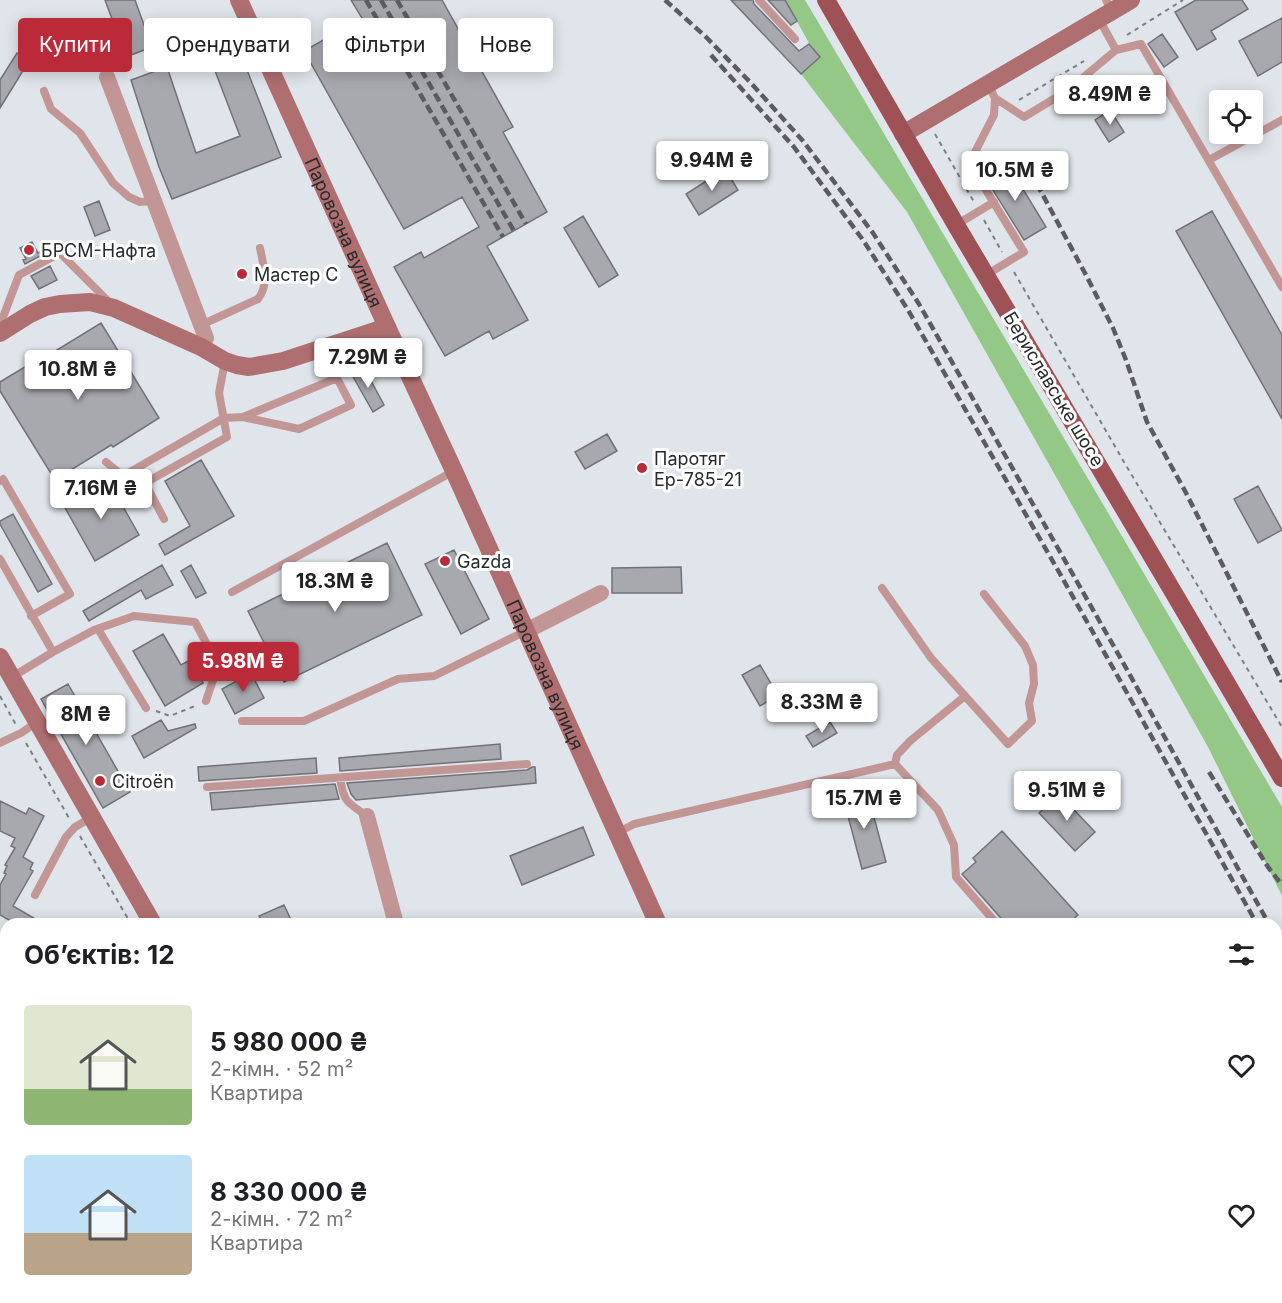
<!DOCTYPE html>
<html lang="uk">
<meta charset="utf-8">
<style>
:root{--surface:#fff;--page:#f6f6f6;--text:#202124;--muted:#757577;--accent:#bb2a39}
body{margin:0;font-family:Inter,sans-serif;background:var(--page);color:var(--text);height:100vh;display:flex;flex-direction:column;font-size:22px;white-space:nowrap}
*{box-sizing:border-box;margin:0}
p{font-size:20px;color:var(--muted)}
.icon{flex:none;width:33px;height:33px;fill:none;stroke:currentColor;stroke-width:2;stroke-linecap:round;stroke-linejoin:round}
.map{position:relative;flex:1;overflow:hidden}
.panel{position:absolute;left:0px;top:918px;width:1282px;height:386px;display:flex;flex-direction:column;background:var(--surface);border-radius:18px 18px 0 0;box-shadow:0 3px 15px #0003}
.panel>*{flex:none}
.top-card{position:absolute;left:18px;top:18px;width:600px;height:54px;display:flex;gap:12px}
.tools{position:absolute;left:1209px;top:90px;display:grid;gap:12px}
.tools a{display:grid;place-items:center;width:54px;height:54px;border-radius:6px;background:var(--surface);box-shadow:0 3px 15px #0003;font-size:30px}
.price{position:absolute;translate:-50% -51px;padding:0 14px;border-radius:6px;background:#fff;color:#222;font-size:20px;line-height:39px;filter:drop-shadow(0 2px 3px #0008)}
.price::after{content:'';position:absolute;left:50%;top:36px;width:18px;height:14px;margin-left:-9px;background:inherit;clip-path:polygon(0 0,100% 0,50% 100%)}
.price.selected{background:var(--accent);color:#fff}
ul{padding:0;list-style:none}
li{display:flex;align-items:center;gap:18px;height:150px;padding:0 24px}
li span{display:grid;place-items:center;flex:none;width:168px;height:120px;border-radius:6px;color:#555}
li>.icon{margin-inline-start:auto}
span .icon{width:72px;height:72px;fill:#fffc;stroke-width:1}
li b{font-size:26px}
h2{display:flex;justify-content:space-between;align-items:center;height:72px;padding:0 24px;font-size:26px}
.pill{padding:0 21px;border-radius:6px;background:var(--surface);box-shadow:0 3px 15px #0003;font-size:21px;line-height:54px}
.pill.selected{background:var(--accent);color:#fff}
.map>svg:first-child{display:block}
.green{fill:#93c887}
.building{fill:#a8a8af;stroke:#717178;stroke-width:1.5}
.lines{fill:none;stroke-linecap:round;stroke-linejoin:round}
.path{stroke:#7b7e82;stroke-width:2;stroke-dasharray:4.5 4.5;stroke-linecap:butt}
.lane{stroke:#c39696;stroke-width:8}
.street{stroke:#c39696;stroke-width:16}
.secondary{stroke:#af6f70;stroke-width:18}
.primary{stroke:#9f5256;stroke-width:18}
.rail{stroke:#5a5c60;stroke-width:4.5;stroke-dasharray:9 4.5;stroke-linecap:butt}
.poi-dot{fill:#bb2a39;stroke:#fff;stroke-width:2}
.labels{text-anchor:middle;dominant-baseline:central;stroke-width:6;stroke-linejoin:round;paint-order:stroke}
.street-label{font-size:18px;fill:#27292b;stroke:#fff}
.poi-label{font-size:18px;fill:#27292b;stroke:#fff;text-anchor:start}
</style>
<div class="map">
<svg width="1282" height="1303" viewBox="0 0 1282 1303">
<rect width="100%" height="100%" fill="#e0e5eb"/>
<!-- green -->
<path class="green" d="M785,0H805L1282,807V896L1208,747L907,212L801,74L820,57L809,43Z
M736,1298H822L825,1303H734Z
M871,1298H914L917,1303H868L867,1301Z"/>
<!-- building -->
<path class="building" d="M105,0H135L152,47L126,57Z
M351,0H442L513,127L503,132L547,212L487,246L528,320L493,339L489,331L445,356L394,267L421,252L424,258L479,227L462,197L404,229L304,51L362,18Z
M731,0H753L754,4L799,51L809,44L820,57L801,74Z
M768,0H785L797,21L791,25Z
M1196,0H1242L1248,9L1211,31L1216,39L1197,50L1175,12Z
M1282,18V62L1258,76L1239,41Z
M1162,34L1178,57L1164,67L1148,44Z
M240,52L281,157L172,199L159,167L131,80L167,67L196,153L240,136L212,63Z
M17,53L29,61L0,108V80Z
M1110,110L1124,132L1109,142L1095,120Z
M1001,163L1010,179L1015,176L1046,227L1024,240L983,174Z
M725,169L738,190L699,215L686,194Z
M99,201L110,230L95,236L84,207Z
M1212,211L1282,335V419L1176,231Z
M583,216L618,275L599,287L564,228Z
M32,242L38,253L42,251L44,254L25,264L23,260L26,259L20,248Z
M50,266L57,280L39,289L31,276Z
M101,323L159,418L113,447L111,445L55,480L0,391V382L43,356L44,358Z
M363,366L384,405L373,412L351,373Z
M607,434L617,451L585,469L575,452Z
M201,460L234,516L165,555L159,544L190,526L165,481Z
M108,480L139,535L95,561L64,506Z
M1258,486L1282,530L1258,543L1234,499Z
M13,514L52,584L38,592L0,524V521Z
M387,543L422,615L284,682L248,611Z
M454,550L489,619L461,634L425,564Z
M162,565L173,585L146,599L141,590L89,621L83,611Z
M191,565L206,593L196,598L181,571Z
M681,567L682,593H612V568Z
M163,634L181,665L190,660L203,683L165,706L133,651Z
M760,665L778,695L760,706L742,675Z
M251,673L264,698L235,714L222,689Z
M68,684L130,792L103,808L41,699Z
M161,720L168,731L195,724L196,728L144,758L132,736Z
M830,722L837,733L813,747L806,736Z
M500,744L501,759L340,771L339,758Z
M316,758L317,773L199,781L198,767Z
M532,767H535L536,783L356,800L351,794L347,783L527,770Z
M335,784L339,799L212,810L210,793Z
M867,791L886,862L862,869L843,797Z
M1059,794L1095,832L1075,851L1039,813Z
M0,801L26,814L29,808L44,816L23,857L33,863L30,869L33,871L13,906L44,924H16L0,915V885L6,874L4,873L7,866L5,865L15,848L11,846L15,838L0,831Z
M583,827L594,855L522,885L510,856Z
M1002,831L1078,915L1068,924H1006L962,874L976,862L973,858Z
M284,905L293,924H263L259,916Z"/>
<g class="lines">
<!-- path -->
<path class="path" d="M1127,35L1183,0
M1019,100L1084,61
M935,134L974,202
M984,220L1002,252
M1014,272L1124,462L1282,727
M0,696L16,725
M156,711L170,716L195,706
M26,743L69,818
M80,836L131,924
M343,1298L346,1303
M1010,1298L1013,1303"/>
<!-- lane -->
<path class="lane" d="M759,0L795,39
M1106,0L1112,11
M1116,50L1141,44L1282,287
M44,91L51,109L80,133L113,183L129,197L140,202L154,201
M995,98L1024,117L1067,91L1116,50L1099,19
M1209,160L1282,120
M956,225L994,202
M986,275L1024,252L973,169L975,152L994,115L995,98L988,84
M0,325L19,275L60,253L110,303
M201,325L258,299C270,284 263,265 260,248
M106,462L123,476L224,418L243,417L299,429L351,405L337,378L243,417
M0,481L3,479L70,594L31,616
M164,519L145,483L227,437L219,393L225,361
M0,559L53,652L12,677
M882,588L931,658L1008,744L1032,721L1029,703L1034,684L1033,665L1025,646L984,594
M232,592L454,471
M98,629L146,708
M53,652L94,630L134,616L195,622L218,665L206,701
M242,721H304L398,679L434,676L526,631
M0,743L21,733L37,722
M895,764L938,810L954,845L956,877L997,924
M340,778C344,803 347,802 367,816
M207,787L527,764
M617,833L634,824L895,764L897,755L910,741L965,696
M35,895L66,837L75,827L92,817
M0,1178L6,1182
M1276,1210L1282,1217
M185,1298L195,1303
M1055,1298L1057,1303
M1199,1298L1203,1303
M1111,1303L1120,1298"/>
<!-- street -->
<path class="street" d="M107,77L206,338L201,347
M526,631L601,593
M367,816L396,924"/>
<!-- secondary -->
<g class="secondary">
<path id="s1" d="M239,0L387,327L454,471L658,924"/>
<path d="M903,134L1131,0"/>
<path d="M0,333L30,314L45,307L60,304L90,302L114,308L201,347L225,361L237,365L249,367L283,361L387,327"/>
<path d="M0,657L153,924"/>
<path d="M367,1298L370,1303"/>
<path d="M941,1298L945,1303"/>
</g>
<!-- primary -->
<path class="primary" d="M826,0L956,225L1175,595L1282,778"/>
<!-- rail -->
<path class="rail" d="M366,0L503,237
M381,0L514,231
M397,0L526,224
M665,0L706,37L751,83L803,141L873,233L919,304L1121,659L1269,924
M711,55L794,147L863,240L908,310L1059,572L1257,924
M1024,160L1086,275L1113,328L1126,360L1147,422L1185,491L1282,682
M1209,772L1268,867L1282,885
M1276,938L1282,948
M1276,959L1282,969"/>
</g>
<!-- markers -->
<g class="poi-dot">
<circle cx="29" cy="250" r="6"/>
<circle cx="242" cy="274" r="6"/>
<circle cx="642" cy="468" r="6"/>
<circle cx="445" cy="561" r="6"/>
<circle cx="100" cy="781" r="6"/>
</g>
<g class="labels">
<!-- street labels -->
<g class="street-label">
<text stroke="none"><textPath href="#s1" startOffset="255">Паровозна вулиця</textPath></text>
<text transform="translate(1054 389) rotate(59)">Бериславське шосе</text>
<text stroke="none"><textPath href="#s1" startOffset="741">Паровозна вулиця</textPath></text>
</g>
<!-- poi labels -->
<g class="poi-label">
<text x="41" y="250">БРСМ-Нафта</text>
<text x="254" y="274">Мастер С</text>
<text x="654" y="458">Паротяг<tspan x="654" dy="21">Ер-785-21</tspan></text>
<text x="457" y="561">Gazda</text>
<text x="112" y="781">Citroën</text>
</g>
</g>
</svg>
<div class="tools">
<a><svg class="icon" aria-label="locate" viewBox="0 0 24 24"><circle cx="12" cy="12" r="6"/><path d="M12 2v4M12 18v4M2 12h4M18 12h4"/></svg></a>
</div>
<b class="price" style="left:1110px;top:126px">8.49M ₴</b>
<b class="price" style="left:712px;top:192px">9.94M ₴</b>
<b class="price" style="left:1015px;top:202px">10.5M ₴</b>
<b class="price" style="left:368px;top:389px">7.29M ₴</b>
<b class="price" style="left:78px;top:401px">10.8M ₴</b>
<b class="price" style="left:101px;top:520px">7.16M ₴</b>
<b class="price" style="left:335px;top:613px">18.3M ₴</b>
<b class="price selected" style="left:243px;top:693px">5.98M ₴</b>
<b class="price" style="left:822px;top:734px">8.33M ₴</b>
<b class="price" style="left:86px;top:746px">8M ₴</b>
<b class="price" style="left:1067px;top:822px">9.51M ₴</b>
<b class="price" style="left:864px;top:830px">15.7M ₴</b>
<div class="top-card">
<a class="pill selected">Купити</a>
<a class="pill">Орендувати</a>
<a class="pill">Фільтри</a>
<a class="pill">Нове</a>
</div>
<section class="panel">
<h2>Об’єктів: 12<svg class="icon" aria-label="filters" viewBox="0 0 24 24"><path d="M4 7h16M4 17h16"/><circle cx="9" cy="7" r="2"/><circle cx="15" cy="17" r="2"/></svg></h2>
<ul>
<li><span style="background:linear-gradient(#dfe7d0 70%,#8fb573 0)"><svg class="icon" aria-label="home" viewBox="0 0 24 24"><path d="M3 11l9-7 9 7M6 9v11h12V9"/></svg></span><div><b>5 980 000 ₴</b><p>2-кімн. · 52 m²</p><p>Квартира</p></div><svg class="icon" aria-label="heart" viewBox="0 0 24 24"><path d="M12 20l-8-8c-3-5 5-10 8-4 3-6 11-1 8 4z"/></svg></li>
<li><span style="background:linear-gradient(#bfe0f5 65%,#b9a48a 0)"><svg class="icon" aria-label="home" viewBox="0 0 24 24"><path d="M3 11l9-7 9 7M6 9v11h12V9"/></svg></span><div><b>8 330 000 ₴</b><p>2-кімн. · 72 m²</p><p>Квартира</p></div><svg class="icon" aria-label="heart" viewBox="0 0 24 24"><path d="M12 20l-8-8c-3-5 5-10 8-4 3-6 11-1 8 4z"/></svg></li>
</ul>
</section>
</div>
